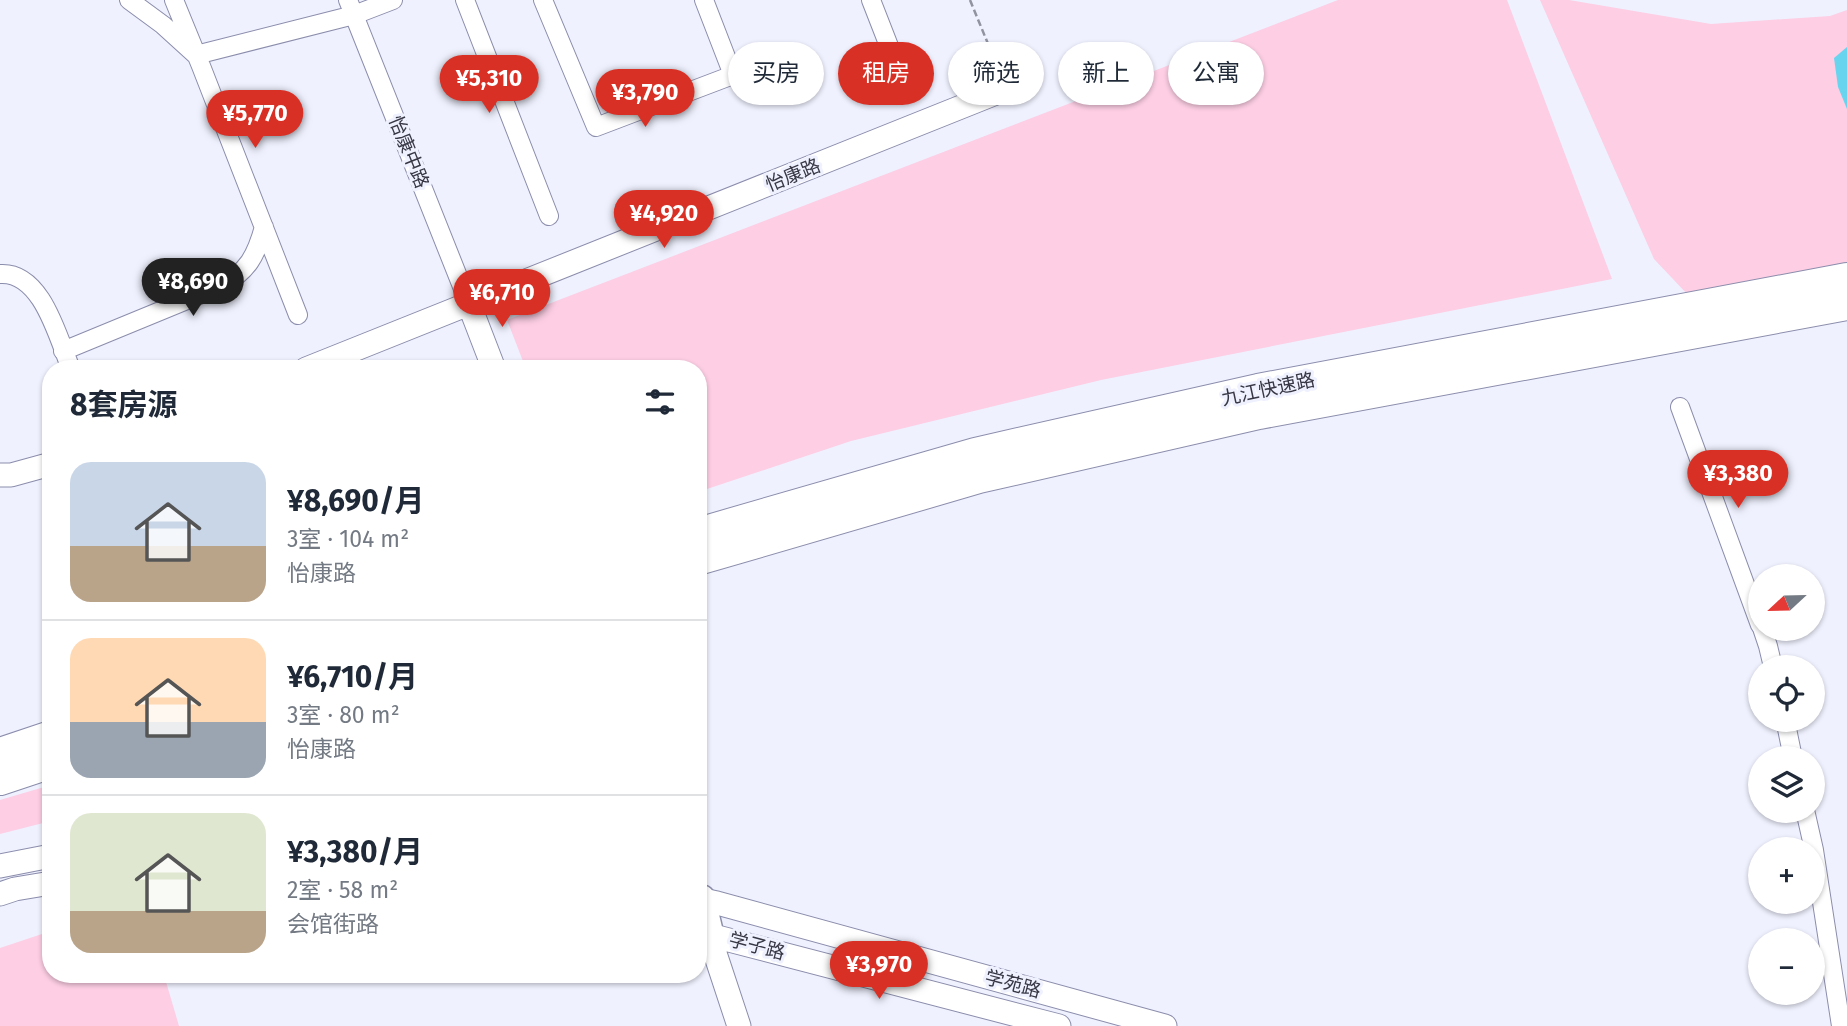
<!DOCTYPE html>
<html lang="zh">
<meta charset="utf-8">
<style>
:root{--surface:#fff;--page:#f6f6f7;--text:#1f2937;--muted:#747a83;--line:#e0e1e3;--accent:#d93025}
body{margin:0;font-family:"Fira Sans","Noto Sans SC",sans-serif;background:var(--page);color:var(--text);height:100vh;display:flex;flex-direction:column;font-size:26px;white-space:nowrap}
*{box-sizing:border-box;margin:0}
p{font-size:23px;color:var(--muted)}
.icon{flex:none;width:38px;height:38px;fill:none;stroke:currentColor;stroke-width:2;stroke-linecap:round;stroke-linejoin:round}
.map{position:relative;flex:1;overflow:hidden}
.sheet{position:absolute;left:42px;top:360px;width:665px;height:623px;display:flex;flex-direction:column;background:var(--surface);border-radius:28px;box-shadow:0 2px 5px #0004}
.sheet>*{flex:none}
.guide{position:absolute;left:728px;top:42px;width:665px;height:63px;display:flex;gap:14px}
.needle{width:46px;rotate:248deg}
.tools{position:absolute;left:1748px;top:564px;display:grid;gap:14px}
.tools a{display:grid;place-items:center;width:77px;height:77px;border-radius:50%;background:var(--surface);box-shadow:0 2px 5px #0004;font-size:35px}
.price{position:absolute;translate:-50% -60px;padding:0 16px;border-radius:24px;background:var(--accent);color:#fff;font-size:23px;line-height:46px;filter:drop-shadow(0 2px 4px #0008)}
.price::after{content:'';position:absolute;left:50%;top:42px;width:21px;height:16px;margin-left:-10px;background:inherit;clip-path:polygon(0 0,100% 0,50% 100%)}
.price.on{background:#222;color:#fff}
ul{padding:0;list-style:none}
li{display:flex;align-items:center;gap:21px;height:175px;padding:0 28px}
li+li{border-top:2px solid var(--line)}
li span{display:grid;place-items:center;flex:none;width:196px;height:140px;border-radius:21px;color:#555}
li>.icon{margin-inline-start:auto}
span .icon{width:84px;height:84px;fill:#fffc;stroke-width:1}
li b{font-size:30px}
h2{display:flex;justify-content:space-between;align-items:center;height:84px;padding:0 28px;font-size:30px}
.tag{padding:0 24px;border-radius:32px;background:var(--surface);box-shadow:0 2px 5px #0004;font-size:24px;line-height:63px}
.tag.on{background:var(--accent);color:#fff}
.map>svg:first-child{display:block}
.green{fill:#fdcee4}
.water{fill:#69d4ee}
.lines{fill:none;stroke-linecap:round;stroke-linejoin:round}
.minor-casing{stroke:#8b8dac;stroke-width:20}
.tertiary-casing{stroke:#8b8dac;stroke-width:25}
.primary-casing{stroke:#8b8dac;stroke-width:31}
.motorway-casing{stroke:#8b8dac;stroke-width:34}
.path{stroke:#9293a0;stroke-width:2.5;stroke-dasharray:7 3.5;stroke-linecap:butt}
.minor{stroke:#fff;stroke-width:18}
.tertiary{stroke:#fff;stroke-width:23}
.primary{stroke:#fff;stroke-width:28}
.motorway{stroke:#fff;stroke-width:32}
.labels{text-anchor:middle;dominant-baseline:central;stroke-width:6;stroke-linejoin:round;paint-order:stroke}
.street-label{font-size:19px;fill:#373745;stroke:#eff1fe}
</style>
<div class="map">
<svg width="1847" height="1026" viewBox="0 0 1847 1026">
<rect width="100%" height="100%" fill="#eff1fe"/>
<!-- green -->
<path class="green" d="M1338,0H1507L1612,279L1101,380L851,441L698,492V369H526L507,320Z
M1540,0H1569L1711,24L1830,16L1847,10V284L1708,316L1654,259Z
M51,785V821L0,834V800Z
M51,931V975H164L179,1026H0V948Z"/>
<!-- water -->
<path class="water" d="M1847,47V109L1838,87L1834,58Z"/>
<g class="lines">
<defs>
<path id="minor" d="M129,0L163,25L196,55L354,15L393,0
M174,0L201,66L298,315
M348,0L469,304
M465,0L549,216
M543,0L596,127L733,75L704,0
M871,0L903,82
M0,274C42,271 58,338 71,369
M63,351L221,286C248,271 256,256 264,227
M1680,407L1760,625
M1762,628L1768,646L1773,667
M1785,719L1793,758
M1805,810L1814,850L1841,1026"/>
<path id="tertiary" d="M469,304L494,369
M306,369L1006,89
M0,475H11L51,464
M0,866L51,856
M0,894L15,889L51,883
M698,899L717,903L1165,1026
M705,923L739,1026
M698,932L1059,1026"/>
<path id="primary" d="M701,899L709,933"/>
<path id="motorway" d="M698,534L975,454L1258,390L1847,279
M698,559L979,477L1259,413L1847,304
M0,754L51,737
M0,779L51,762"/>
</defs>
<!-- minor casing -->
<use href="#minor" class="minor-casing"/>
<!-- tertiary casing -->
<use href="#tertiary" class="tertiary-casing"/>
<!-- primary casing -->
<use href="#primary" class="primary-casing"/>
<!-- motorway casing -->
<use href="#motorway" class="motorway-casing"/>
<!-- path -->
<path class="path" d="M970,0L1000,73"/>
<!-- minor -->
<use href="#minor" class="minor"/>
<!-- tertiary -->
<use href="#tertiary" class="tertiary"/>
<!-- primary -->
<use href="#primary" class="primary"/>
<!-- motorway -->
<use href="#motorway" class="motorway"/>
</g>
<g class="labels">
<!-- street labels -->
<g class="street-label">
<text transform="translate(409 152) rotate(68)">怡康中路</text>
<text transform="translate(793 175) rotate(-22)">怡康路</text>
<text transform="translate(1268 389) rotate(-12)">九江快速路</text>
<text transform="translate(757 946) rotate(15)">学子路</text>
<text transform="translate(1013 984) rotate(15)">学苑路</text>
</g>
</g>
</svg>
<div class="tools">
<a><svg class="needle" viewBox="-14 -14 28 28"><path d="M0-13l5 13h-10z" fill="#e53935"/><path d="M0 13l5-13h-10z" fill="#747a83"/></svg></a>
<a><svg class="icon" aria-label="locate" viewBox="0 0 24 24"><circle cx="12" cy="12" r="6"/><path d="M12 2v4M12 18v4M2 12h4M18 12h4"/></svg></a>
<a><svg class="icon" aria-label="layers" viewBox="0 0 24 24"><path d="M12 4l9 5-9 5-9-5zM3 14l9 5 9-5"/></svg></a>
<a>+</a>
<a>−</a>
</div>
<b class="price" style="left:489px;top:115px">¥5,310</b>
<b class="price" style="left:645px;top:129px">¥3,790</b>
<b class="price" style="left:255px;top:150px">¥5,770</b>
<b class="price" style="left:664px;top:250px">¥4,920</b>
<b class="price on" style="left:193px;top:318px">¥8,690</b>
<b class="price" style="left:502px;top:329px">¥6,710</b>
<b class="price" style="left:1738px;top:510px">¥3,380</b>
<b class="price" style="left:879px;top:1001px">¥3,970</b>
<div class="guide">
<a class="tag">买房</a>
<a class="tag on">租房</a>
<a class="tag">筛选</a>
<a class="tag">新上</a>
<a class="tag">公寓</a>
</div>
<section class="sheet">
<h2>8套房源<svg class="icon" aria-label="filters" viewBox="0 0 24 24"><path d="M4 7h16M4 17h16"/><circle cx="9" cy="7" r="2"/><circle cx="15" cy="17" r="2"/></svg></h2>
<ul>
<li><span style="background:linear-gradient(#c9d6e8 60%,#b9a48a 0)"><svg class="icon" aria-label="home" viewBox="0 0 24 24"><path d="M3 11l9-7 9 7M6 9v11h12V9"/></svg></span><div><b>¥8,690/月</b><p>3室 · 104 m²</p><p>怡康路</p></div></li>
<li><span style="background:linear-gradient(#ffd9b3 60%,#9aa5b1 0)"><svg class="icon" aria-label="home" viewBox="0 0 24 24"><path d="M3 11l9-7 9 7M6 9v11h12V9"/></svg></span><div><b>¥6,710/月</b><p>3室 · 80 m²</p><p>怡康路</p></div></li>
<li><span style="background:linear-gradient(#dfe7d0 70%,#b9a48a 0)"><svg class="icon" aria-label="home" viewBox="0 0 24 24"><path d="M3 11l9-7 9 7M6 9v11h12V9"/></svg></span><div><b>¥3,380/月</b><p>2室 · 58 m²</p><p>会馆街路</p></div></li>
</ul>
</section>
</div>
